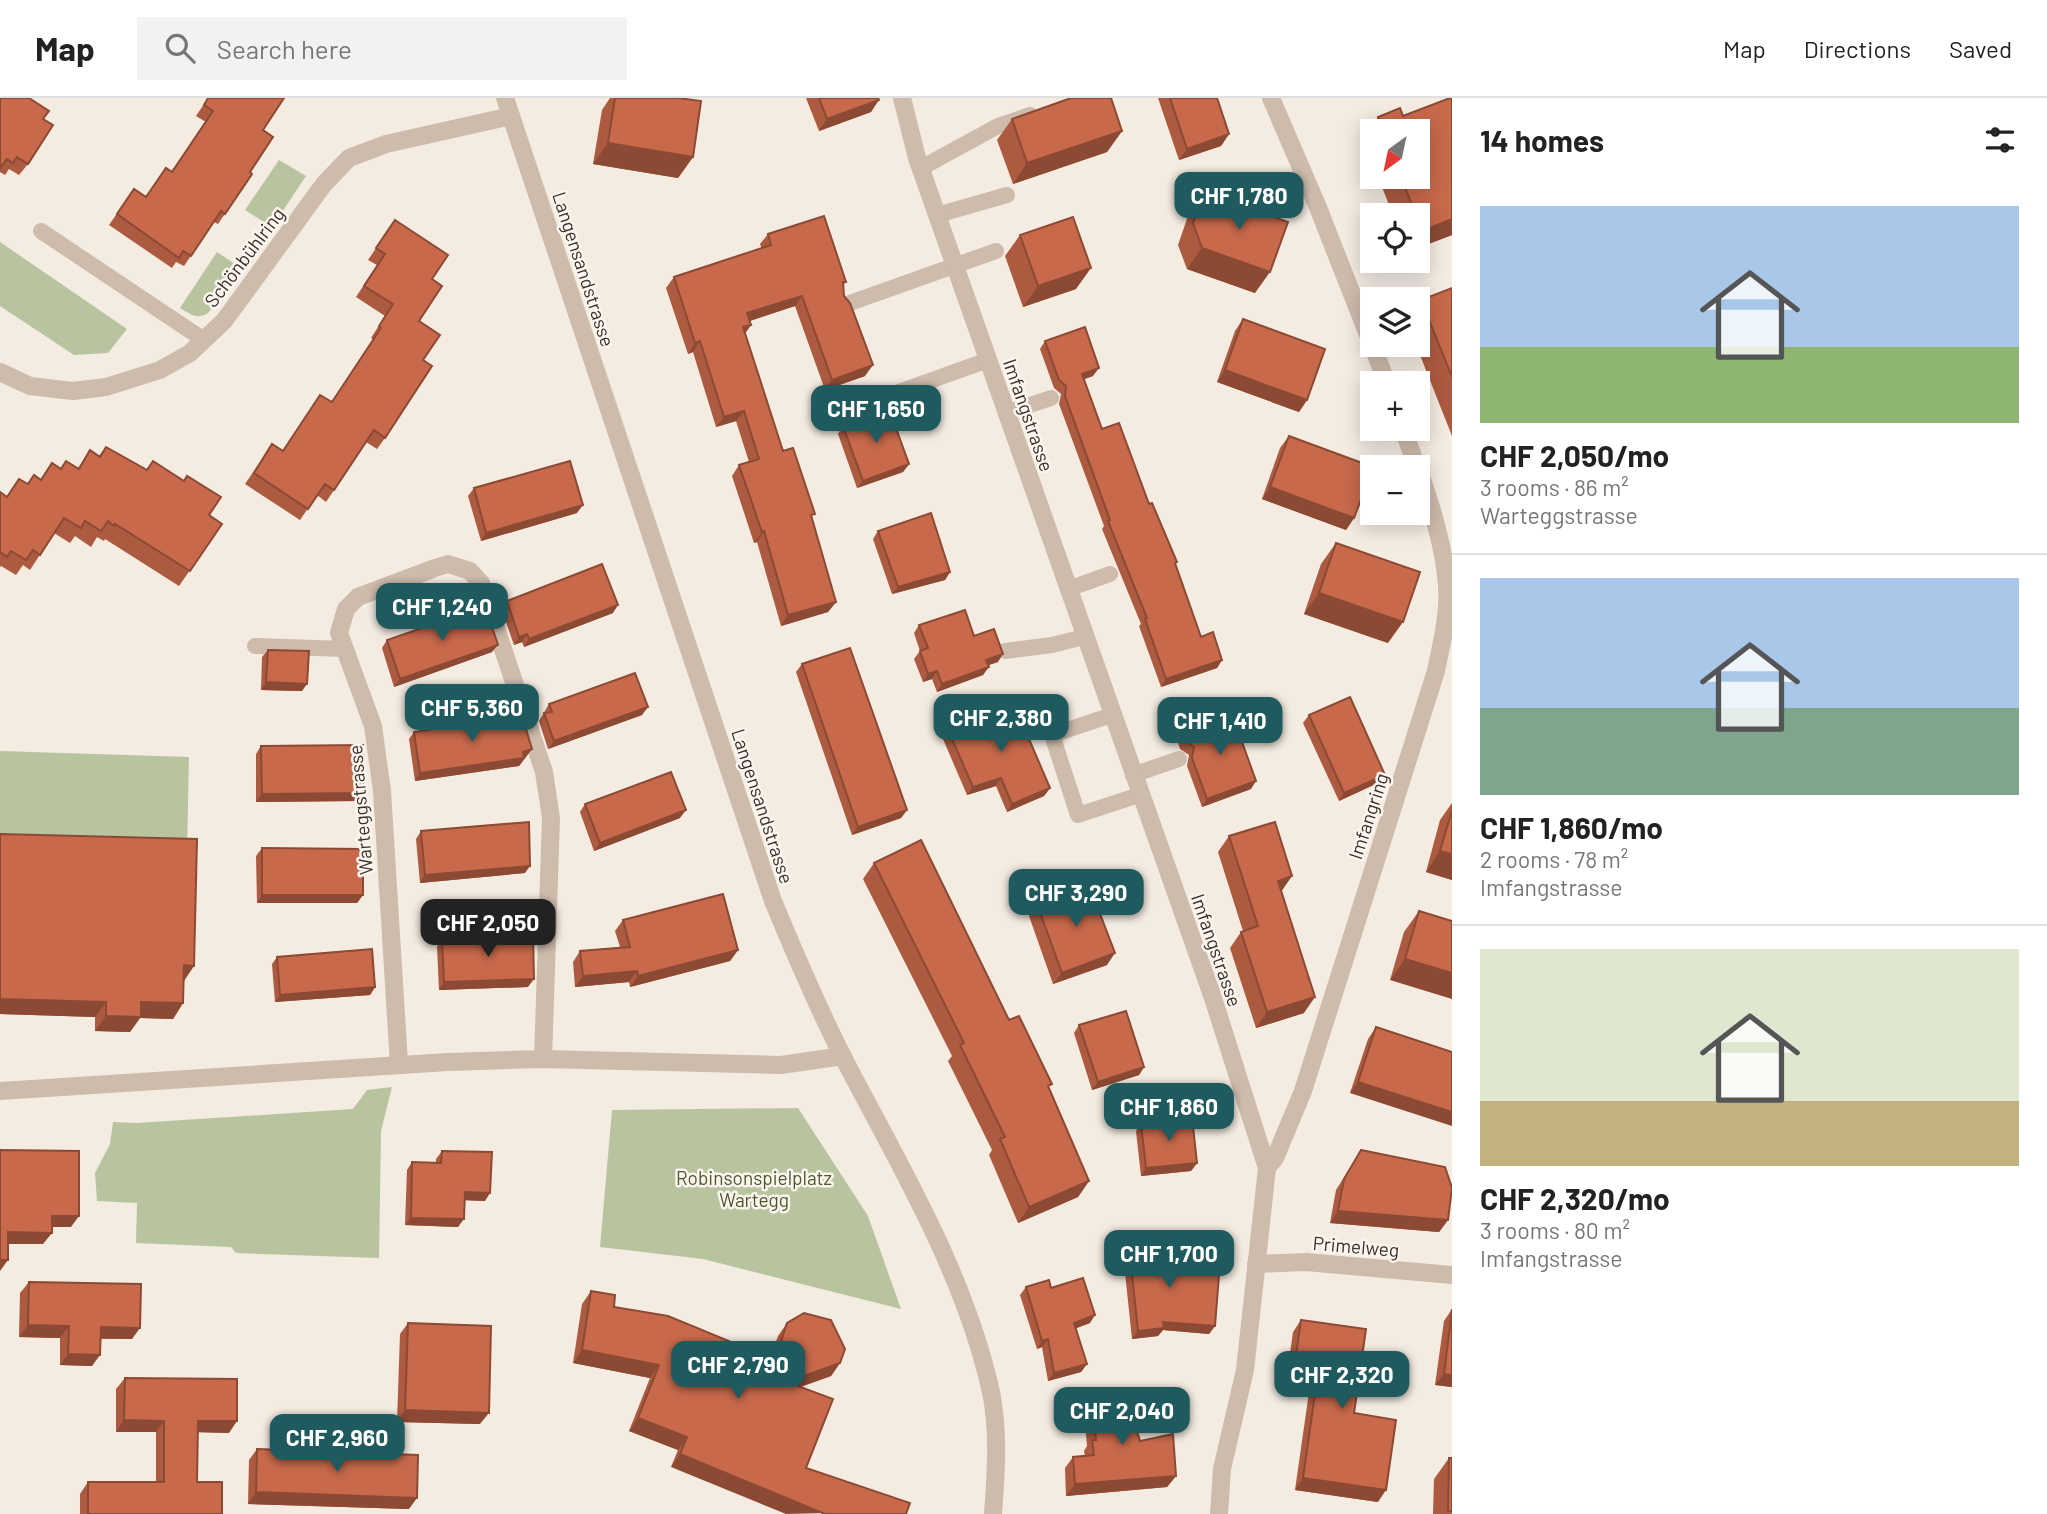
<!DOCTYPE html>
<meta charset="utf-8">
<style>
:root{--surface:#fff;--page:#f2f2f2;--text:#222;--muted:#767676;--line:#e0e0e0;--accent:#1f5a5e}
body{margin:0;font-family:Barlow,sans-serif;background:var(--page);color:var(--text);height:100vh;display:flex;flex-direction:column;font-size:26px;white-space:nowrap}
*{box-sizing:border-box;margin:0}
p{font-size:23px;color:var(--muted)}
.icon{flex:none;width:38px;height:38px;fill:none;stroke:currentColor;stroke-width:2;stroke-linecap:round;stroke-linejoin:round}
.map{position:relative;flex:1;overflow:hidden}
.panel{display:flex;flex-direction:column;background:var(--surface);width:595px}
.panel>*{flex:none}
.needle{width:46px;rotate:213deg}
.fabs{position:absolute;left:1360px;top:21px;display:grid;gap:14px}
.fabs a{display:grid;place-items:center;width:70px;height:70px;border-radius:0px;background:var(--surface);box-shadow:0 4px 18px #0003;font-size:35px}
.price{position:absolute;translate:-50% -60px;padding:0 16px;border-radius:14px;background:var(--accent);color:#fff;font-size:23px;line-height:46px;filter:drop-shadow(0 2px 4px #0008)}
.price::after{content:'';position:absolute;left:50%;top:42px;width:21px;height:16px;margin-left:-10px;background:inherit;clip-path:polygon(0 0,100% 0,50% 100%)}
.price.selected{background:#222;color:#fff}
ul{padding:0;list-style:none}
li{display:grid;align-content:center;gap:14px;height:371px;padding:0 28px}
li+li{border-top:2px solid var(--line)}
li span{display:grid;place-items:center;height:217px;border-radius:0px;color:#555}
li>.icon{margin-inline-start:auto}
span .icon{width:126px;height:126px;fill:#fffc;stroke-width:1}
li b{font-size:30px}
h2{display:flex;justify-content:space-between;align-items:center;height:84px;padding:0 28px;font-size:30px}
header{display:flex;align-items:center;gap:42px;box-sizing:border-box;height:98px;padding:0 35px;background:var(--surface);border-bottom:2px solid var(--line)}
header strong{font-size:33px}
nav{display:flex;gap:38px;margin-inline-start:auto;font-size:24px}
.search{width:490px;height:63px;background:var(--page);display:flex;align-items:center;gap:18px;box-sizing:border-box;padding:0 24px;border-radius:0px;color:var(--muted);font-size:26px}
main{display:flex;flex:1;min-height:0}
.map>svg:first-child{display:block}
.green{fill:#b8c4a0}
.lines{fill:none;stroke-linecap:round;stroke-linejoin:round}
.service{stroke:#cdbbac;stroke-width:16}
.minor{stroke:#cdbbac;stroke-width:18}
.tertiary{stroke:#cdbbac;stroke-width:18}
.wall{fill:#ac5a40}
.shaded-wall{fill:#8c4a34}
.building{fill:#c8694b;stroke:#8c4a34;stroke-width:2}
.labels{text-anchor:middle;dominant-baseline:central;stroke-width:5;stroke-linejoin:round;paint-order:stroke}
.street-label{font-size:19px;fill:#3b302b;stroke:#fbf5ee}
.park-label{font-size:19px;fill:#4a5a2e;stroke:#fbf5ee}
</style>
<header>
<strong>Map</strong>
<div class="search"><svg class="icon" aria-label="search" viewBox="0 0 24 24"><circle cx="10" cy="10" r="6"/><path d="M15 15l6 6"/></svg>Search here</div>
<nav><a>Map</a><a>Directions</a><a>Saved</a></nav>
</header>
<main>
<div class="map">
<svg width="1452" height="1416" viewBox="0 0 1452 1416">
<rect width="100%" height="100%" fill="#f4ebe1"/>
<!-- green -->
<path class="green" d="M279,62L306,78L272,129L245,112Z
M0,144L127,231L108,255L74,257L0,208Z
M217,154L244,172L208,215C197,222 190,216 180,210Z
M0,653L189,659L187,756L0,751Z
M392,989L381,1033L379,1160L236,1155L231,1149L136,1145L137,1105L97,1103L95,1075L110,1046L113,1024L137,1025L353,1011L367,992Z
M798,1010L868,1118L901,1211L703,1161L600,1149L612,1012Z"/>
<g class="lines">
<!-- service -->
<path class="service" d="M921,70L998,28L1030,17
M937,117L1007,97
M41,133L204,242
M847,206L996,153
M843,314L988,262
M1006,315L1051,300
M1068,491L1110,476
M255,548L345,551
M1005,553L1052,547L1084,539
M1112,617L1052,637L1078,717L1139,697
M1133,677L1179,661"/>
<!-- minor -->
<path class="minor" d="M902,0L917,60L1213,900L1267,1070L1245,1272L1222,1371L1219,1416
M1271,0L1317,107L1387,285
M0,274L30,288L73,293L106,289L160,272L190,255L224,223L324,86L349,60L386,46L511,18
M1403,331L1417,369
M399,966L382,693L373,628L339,535L346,511L358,499L435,470L448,466L470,473L481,485L544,674L551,720L543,961
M0,993L448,964L543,961L781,967L843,958
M1267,1070L1275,1060L1303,993L1436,573C1440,552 1446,530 1447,508C1450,466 1432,409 1418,370
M1256,1166L1306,1164L1452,1177"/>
<!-- tertiary -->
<path class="tertiary" d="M505,0L773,803C795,856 817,908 843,959C899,1067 964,1173 991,1294C999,1334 996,1376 993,1416"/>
</g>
<!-- wall -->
<path class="wall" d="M208,0L263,32L250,74L252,76L218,126L214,124L184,168L176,164L172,170L109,127L134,91L146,99L171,74L206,24L196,18Z
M610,0H678L693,59L678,80L593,66L602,12Z
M806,0H878L871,14L819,33Z
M1158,0H1217L1229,36L1221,48L1179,62Z
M1450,0H1452V137L1418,150V117H1393L1378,79H1418V33H1372V63L1363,40L1378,19L1400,10L1403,18Z
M0,1L43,21L28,66L19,77L9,71L5,77L0,74Z
M1012,21L1122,33L1107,54L1013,86L997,42Z
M1204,94L1255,195L1187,171L1178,147L1189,115Z
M395,122L432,181L419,223L423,262L385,340L377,351L366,344L326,404L317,397L300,422L245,386L264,358L282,353L332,304L373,241L371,240L385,218L356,199L377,167L368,162Z
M768,136L846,184L843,187L844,198L865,278L825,292L795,208L750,223L751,227L745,235L783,353L812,421L836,504L828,514L781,528L757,444L754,445L732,378L739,367L749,364L736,323L716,329L693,254L688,256L666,190L674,179L762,151L760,146Z
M1020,137L1076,191L1023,209L1005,158Z
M1452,190V338L1416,247H1418V208L1421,202Z
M1243,221L1307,302L1299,314L1217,284L1235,233Z
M1045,243L1093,278L1084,281L1102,331L1149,406L1175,467L1201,539L1222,562L1217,570L1161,589L1139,528L1141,526L1102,431L1104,428L1059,306L1061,296L1054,290L1040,251Z
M843,328L909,366L903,374L857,390L838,336Z
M1289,338L1354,420L1346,432L1262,401L1280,350Z
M106,349L222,426L179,488L105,441L104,443L97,439L91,449L75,438L70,445L54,435L30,472L23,467L16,477L1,468L0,469V394L7,399L19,381L28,386L41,381L52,365L60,371L78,370L90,352L99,358Z
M474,390L577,415L481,443L468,398Z
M878,433L950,474L945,482L892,496L873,441Z
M1336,445L1388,545L1304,516L1321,466Z
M507,503L613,515L524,549L522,544L514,547L501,510Z
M919,527L974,538L998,564L988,567L983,577L937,594L932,581L923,584L914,561L920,553L914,535Z
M387,542L492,554L394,589L382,550Z
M268,552L302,593L261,592L262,559Z
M802,566L907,712L901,720L852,737L796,574Z
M549,606L642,617L548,651L539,623Z
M1309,617L1385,677L1380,684L1339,703L1303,625Z
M414,634L532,651L519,668L415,683L409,641Z
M949,634L1050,690L1044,698L1007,714L996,688L967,697L943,641Z
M1183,634L1251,691L1202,709L1187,668L1189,657L1180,651L1177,642Z
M261,648L358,703L256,704V656Z
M1452,705V782L1426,774L1440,722Z
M585,706L680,720L594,753L580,714Z
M421,733L525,775L420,785L416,741Z
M1229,738L1281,794L1304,915L1256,930L1230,850L1241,834L1243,833L1218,754Z
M262,750L363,797L357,805H257L256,758Z
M874,765L1009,922L1049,991L1089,1083L1078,1099L1018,1125L989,1057L992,1052L948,963L952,958L863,781Z
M1037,806L1107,867L1053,886L1029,818Z
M1419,813L1452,823L1390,882L1404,834Z
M623,822L738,852L730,863L630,889L629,884L575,889L573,864L580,853L620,849L615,833Z
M442,841L528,889L439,892L437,849Z
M277,859L375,889L370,897L275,904L272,866Z
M184,882L183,905L173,921L140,920L130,934L95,933V919L0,916Z
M1079,927L1144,969L1139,977L1092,992L1074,935Z
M1376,929L1452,954L1350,995L1368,941Z
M1141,1025L1197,1065L1191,1073L1141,1078L1136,1033Z
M1361,1052L1448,1122L1439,1134L1330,1125L1336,1092Z
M442,1053L485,1103L464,1102L458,1129L405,1127L407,1072L412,1064L436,1065V1061Z
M1128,1138L1215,1228L1209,1236L1163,1232L1158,1238L1132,1241L1122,1146Z
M29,1184L132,1241H101L92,1268L60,1267V1240L19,1239L20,1195Z
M1026,1189L1051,1190L1090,1225L1076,1230L1087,1266L1081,1274L1048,1283L1042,1249L1037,1251L1020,1197Z
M591,1193L614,1209L770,1260L778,1238L787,1225L840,1265L831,1278L800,1289L671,1369L678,1352L629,1333L650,1280L573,1265L582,1206Z
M1452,1211V1289L1435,1287L1444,1223Z
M1301,1222L1378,1404L1295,1392L1311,1280L1287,1277L1293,1234Z
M408,1225L480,1326L397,1324L400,1236Z
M125,1280L229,1335L197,1334V1384L222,1416H80V1396L88,1384H156V1334H116V1291Z
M1092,1297L1176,1378L1167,1389L1066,1398L1065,1370L1073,1359L1085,1358L1084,1353L1087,1348L1084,1309Z
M257,1351L409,1411L248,1406L249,1362Z
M1449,1360L1452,1416H1433L1434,1381Z"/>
<!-- shaded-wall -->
<path class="shaded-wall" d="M879,2L871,14L819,33L827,21Z
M1122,33L1107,54L1013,86L1027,65Z
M1229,36L1221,48L1179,62L1187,51Z
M608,45L693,59L678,80L593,66Z
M1452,121V137L1418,150V139L1422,133Z
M1202,150L1270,174L1255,195L1187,171Z
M1091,170L1076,191L1023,209L1038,188Z
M802,198L795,208L740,226L747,215Z
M751,227L744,237L743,229Z
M700,243L693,254L688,256L695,245Z
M873,267L865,278L825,292L832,282Z
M1099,270L1093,278L1076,284L1082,276Z
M1225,272L1307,302L1299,314L1217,284Z
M744,313L736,323L716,329L724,319Z
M909,366L903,374L857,390L863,383Z
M1270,389L1354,420L1346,432L1262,401Z
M583,407L577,415L481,443L486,435Z
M764,433L757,444L754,445L762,434Z
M950,474L945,482L892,496L898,489Z
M1319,495L1403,524L1388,545L1304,516Z
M836,504L828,514L781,528L788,517Z
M618,507L613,515L524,549L529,541Z
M527,536L522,544L514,547L519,539Z
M498,547L492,554L394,589L400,581Z
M1003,556L998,564L980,570L986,562Z
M1222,562L1217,570L1161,589L1166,581Z
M989,569L983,577L937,594L942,586Z
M937,573L932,581L923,584L928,576Z
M266,584L307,586L302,593L261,592Z
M648,609L642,617L548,651L554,643Z
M532,651L519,668L415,683L420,675L523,654Z
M1385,677L1380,684L1339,703L1344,695Z
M1001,680L996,688L967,697L973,689Z
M1256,683L1251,691L1202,709L1207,701Z
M1050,690L1044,698L1007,714L1012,706Z
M363,695L358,703L256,704L262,696Z
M686,712L680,720L594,753L600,745Z
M907,712L901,720L852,737L858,729Z
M1440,753L1452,756V782L1426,774Z
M530,768L525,775L420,785L425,777Z
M1292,778L1281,794L1278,783Z
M262,797H363L357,805H257Z
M738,852L730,863L630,889L638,878Z
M1115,855L1107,867L1053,886L1062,875Z
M1405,861L1452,875V901L1390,882Z
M184,867L194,868L184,883Z
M637,873L629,884L575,889L583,878Z
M534,881L528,889L439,892L444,884Z
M375,889L370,897L275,904L280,897Z
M1315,899L1304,915L1256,930L1267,914Z
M0,901L106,904L95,919L0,916Z
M141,904L183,905L173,921L140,920L130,934L95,933L106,918Z
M1144,969L1139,977L1092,992L1098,984Z
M1358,984L1452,1014V1028L1350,995Z
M1197,1065L1191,1073L1141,1078L1146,1070Z
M1089,1083L1078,1099L1018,1125L1029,1109Z
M465,1094L490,1095L485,1103L459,1102Z
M1338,1113L1448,1122L1439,1134L1330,1125Z
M52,1118H79L71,1129H44Z
M411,1120L464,1121L458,1129L405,1127Z
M8,1134L52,1135L43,1146H0Z
M0,1162H8L0,1173Z
M1095,1217L1090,1225L1069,1233L1074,1225Z
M1163,1224L1215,1228L1209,1236L1163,1232L1158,1238L1132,1241L1138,1233Z
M28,1227L69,1228L60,1240L19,1239Z
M101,1229L140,1230L132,1241L93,1240Z
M1048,1241L1042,1249L1037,1251L1042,1243Z
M582,1252L659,1267L650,1280L573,1265Z
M68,1256L100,1257L92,1268L60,1267Z
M840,1265L831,1278L778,1297L787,1284Z
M1295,1265L1319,1268L1311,1280L1287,1277Z
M1087,1266L1081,1274L1048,1283L1054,1275Z
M1444,1276L1452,1277V1289L1435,1287Z
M405,1312L489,1315L480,1326L397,1324Z
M638,1320L687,1339L678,1352L629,1333Z
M124,1322L164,1323L156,1334H116Z
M198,1323H237L229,1335L189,1334Z
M680,1356L825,1415L786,1416L671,1369Z
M1176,1378L1167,1389L1066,1398L1075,1386Z
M1303,1380L1386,1392L1378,1404L1295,1392Z
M256,1394L417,1400L409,1411L248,1406Z"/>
<!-- building -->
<path class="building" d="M1,0H29L49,13L43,21L53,27L28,66L17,59L13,65L7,61L0,70V2Z
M208,0H284L263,32L273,39L250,74L252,76L225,116L221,113L191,158L183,153L179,160L117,116L134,91L146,99L166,70L172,74L213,13L204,7Z
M615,0H678L701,3L693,59L608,45Z
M819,0H878L879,2L827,21Z
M1071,0H1111L1122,33L1027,65L1012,21Z
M1170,0H1217L1229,36L1187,51Z
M1450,0H1452V121L1422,133L1418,121V117H1416L1401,79H1418V33H1383L1378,19L1400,10L1403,18Z
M1204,94L1288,124L1270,174L1202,150L1193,125Z
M824,118L846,184H843L844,198L850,205L873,267L832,282L802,198L747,215L751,227L743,229L783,353L793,350L815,416L811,417L836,504L788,517L764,433L762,434L739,367L759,361L744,313L724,319L700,243L695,245L674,179L771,147L768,136Z
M1073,119L1091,170L1038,188L1020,137Z
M395,122L448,157L432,181L442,188L419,223L440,237L423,262L432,268L385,340L374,332L334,392L325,386L308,411L254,375L272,346L283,353L320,297L332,304L381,230L379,228L393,206L364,188L385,156L376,150Z
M1452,190V279L1421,202Z
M1243,221L1325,251L1307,302L1225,272Z
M1085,229L1099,270L1082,276L1102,331L1119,325L1149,406L1152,405L1177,464L1175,465L1201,539L1213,534L1222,562L1166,581L1145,521L1147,520L1108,423L1110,422L1065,298L1066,288L1059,282L1045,243Z
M889,311L909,366L863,383L843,328Z
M1289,338L1373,369H1372V372L1354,420L1270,389Z
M106,349L147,372L153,363L184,383L187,378L221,399L209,417L222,426L190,473L115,426L114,428L108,423L101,433L85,423L81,430L64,420L40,457L33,452L26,462L11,453L7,459L0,454V394L7,399L19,381L28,386L34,377L41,382L52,365L61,371L66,363L79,371L90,352L100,359Z
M570,363L583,407L486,435L474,390Z
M931,415L950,474L898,489L878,433Z
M1336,445L1420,474L1403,524L1319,495Z
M602,466L618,507L529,541L527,536L519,539L507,503Z
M486,511L498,547L400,581L387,542L474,512L475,515Z
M965,512L974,538L994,531L1003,556L986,562L989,569L942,586L937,573L928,576L920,553L928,550L919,527Z
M850,550L907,712L858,729L802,566Z
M268,552L309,553L307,586L266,584Z
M635,575L648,609L554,643L544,615L552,614L549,606Z
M1350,599L1385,677L1344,695L1309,617Z
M1014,606L1050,690L1012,706L1001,680L973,689L949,634Z
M1232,616L1256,683L1207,701L1192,660L1194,649L1186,643L1183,634Z
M522,618L532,651L523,654L524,660L420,675L414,634Z
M363,647V695L262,696L261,648Z
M671,674L686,712L600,745L585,706Z
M1452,712V756L1440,753Z
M529,724L530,768L425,777L421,733Z
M1275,724L1292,778L1278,783L1315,899L1267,914L1241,834L1258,828L1229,738Z
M0,736L197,741L194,868L184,867L183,905L141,904V919L106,918V904L0,901Z
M921,742L1009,922L1019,918L1052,986L1048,988L1089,1083L1029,1109L1000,1041L1005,1039L960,947L964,945L874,765Z
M262,750L363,751V797H262Z
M1089,787L1115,855L1062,875L1037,806Z
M723,796L738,852L638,878L637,873L583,878L580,853L630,849L623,822Z
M1419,813L1452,823V875L1405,861Z
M533,838L534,881L444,884L442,841Z
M372,851L375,889L280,897L277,859Z
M1126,913L1144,969L1098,984L1079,927Z
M1376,929L1452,954V1014L1358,984Z
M1192,1019L1197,1065L1146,1070L1141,1025Z
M0,1052L79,1053V1118H52V1135L8,1134V1162H0Z
M1361,1052L1445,1069L1452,1090L1448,1122L1338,1113L1344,1081Z
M442,1053L492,1054L490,1095L465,1094L464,1121L411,1120L412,1064L441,1065Z
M1128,1138H1156L1160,1171L1219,1177L1215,1228L1163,1224L1164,1230L1138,1233Z
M1083,1180L1095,1217L1074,1225L1087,1266L1054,1275L1048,1241L1042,1243L1026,1189L1049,1182L1051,1190Z
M29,1184L141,1186L140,1230L101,1229L100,1257L68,1256L69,1228L28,1227Z
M591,1193L615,1197L614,1209L668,1218L775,1262L787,1225L804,1215L831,1222L845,1251L840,1265L787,1284L833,1301L806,1370L910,1405L906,1416H825L680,1356L687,1339L638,1320L659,1267L582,1252Z
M1452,1211V1277L1444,1276Z
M1301,1222L1366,1231L1354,1315L1396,1322L1386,1392L1303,1380L1319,1268L1295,1265Z
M408,1225L491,1228L489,1315L405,1312Z
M125,1280L237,1281V1323H198L197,1384H222V1416H88V1384H164V1323L124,1322Z
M1124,1292L1140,1343L1173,1336L1176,1378L1075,1386L1073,1359L1094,1357L1092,1342H1096L1092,1297Z
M257,1351L418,1357L417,1400L256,1394Z
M1449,1360H1452V1413H1448Z"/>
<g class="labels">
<!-- street labels -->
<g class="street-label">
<text transform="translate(244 159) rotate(-53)">Schönbühlring</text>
<text transform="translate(584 171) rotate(72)">Langensandstrasse</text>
<text transform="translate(1029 317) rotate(71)">Imfangstrasse</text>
<text transform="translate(763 708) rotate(72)">Langensandstrasse</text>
<text transform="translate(360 712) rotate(-95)">Warteggstrasse</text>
<text transform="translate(1368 718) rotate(-72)">Imfangring</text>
<text transform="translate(1217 852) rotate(71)">Imfangstrasse</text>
<text transform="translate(1356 1148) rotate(5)">Primelweg</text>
</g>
<!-- park labels -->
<g class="park-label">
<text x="754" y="1079">Robinsonspielplatz<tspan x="754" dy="22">Wartegg</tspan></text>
</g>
</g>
</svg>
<div class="fabs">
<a><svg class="needle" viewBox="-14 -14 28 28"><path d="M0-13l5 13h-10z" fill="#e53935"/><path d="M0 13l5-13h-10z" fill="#767676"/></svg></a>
<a><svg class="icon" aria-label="locate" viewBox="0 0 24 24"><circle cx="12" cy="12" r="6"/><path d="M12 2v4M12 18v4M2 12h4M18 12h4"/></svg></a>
<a><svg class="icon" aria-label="layers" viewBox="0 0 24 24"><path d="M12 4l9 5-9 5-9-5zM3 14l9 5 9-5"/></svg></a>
<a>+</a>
<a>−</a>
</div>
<b class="price" style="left:1239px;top:134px">CHF 1,780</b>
<b class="price" style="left:876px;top:347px">CHF 1,650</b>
<b class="price" style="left:442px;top:545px">CHF 1,240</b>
<b class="price" style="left:472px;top:646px">CHF 5,360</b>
<b class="price" style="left:1001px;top:656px">CHF 2,380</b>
<b class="price" style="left:1220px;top:659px">CHF 1,410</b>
<b class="price" style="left:1076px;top:831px">CHF 3,290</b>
<b class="price selected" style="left:488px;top:861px">CHF 2,050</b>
<b class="price" style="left:1169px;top:1045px">CHF 1,860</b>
<b class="price" style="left:1169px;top:1192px">CHF 1,700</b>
<b class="price" style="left:738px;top:1303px">CHF 2,790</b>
<b class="price" style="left:1342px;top:1313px">CHF 2,320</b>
<b class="price" style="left:1122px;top:1349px">CHF 2,040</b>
<b class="price" style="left:337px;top:1376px">CHF 2,960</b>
</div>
<section class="panel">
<h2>14 homes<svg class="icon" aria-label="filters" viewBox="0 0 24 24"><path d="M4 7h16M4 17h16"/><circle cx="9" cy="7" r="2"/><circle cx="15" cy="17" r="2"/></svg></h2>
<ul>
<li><span style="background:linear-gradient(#a9c7e8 65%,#8fb573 0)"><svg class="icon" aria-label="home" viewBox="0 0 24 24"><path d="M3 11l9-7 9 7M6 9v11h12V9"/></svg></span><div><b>CHF 2,050/mo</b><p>3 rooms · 86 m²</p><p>Warteggstrasse</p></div></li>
<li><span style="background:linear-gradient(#a9c7e8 60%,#7fa58c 0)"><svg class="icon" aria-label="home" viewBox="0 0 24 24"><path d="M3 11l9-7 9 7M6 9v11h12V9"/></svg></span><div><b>CHF 1,860/mo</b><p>2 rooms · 78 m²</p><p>Imfangstrasse</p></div></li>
<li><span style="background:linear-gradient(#dfe7d0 70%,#c2b280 0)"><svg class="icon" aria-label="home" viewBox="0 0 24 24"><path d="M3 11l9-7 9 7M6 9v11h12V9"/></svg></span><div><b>CHF 2,320/mo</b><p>3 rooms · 80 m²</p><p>Imfangstrasse</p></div></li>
</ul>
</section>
</main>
